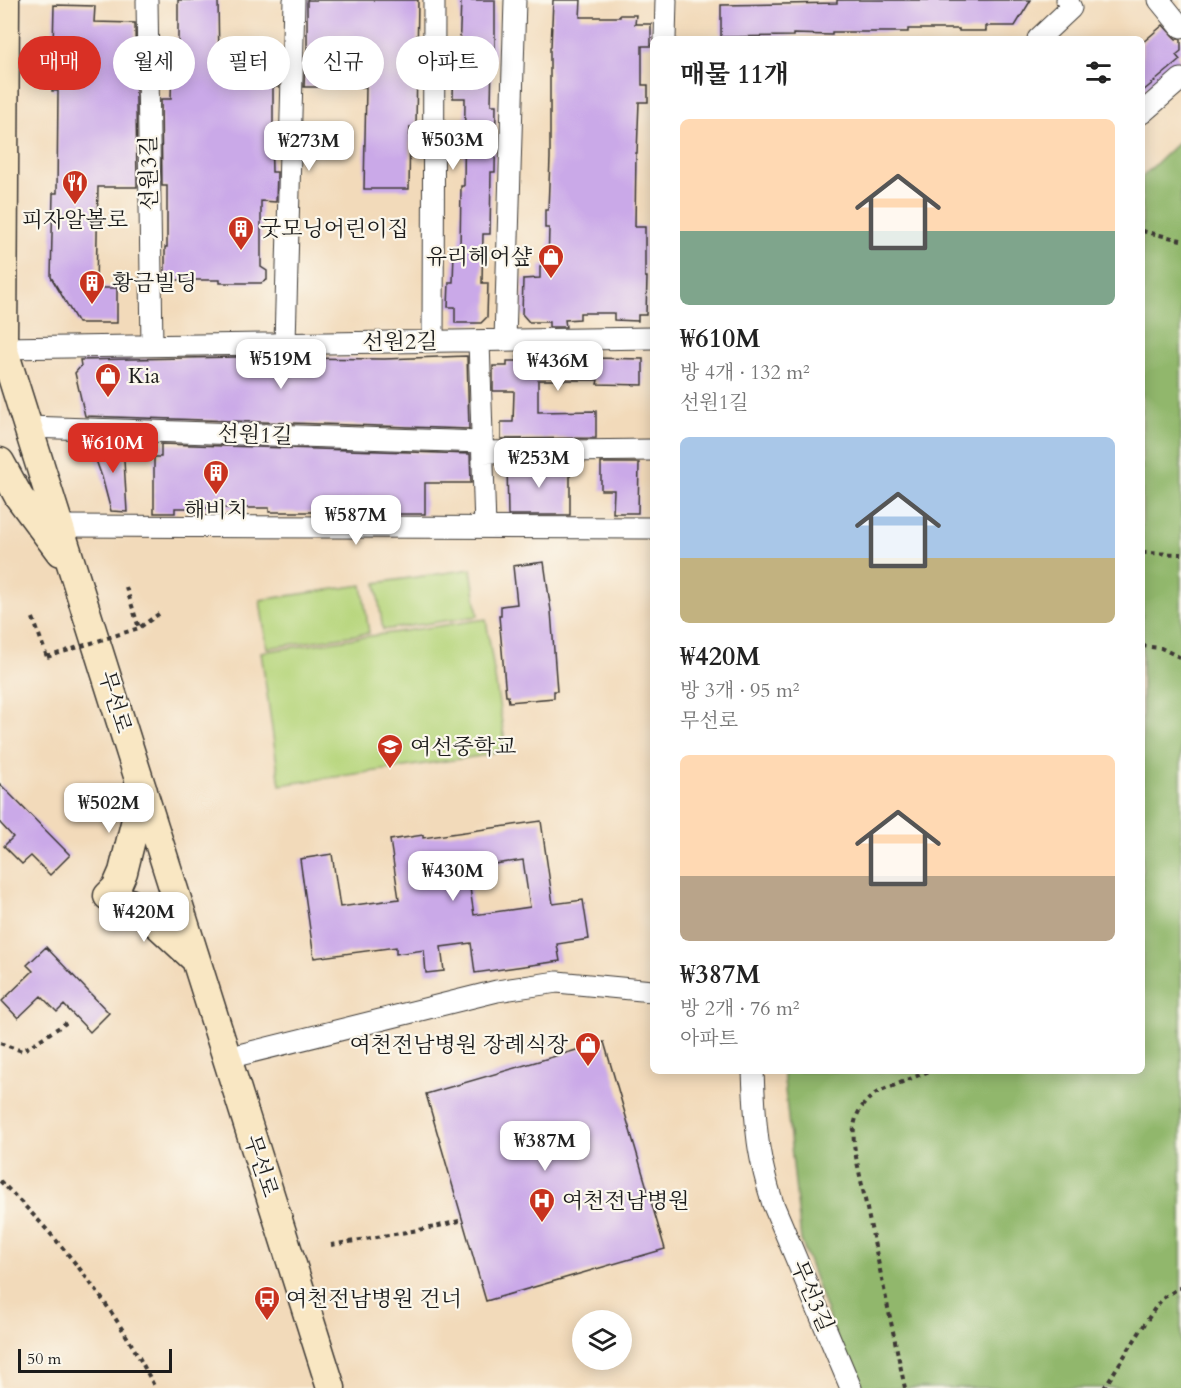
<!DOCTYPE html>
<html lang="ko">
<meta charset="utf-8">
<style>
:root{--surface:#fff;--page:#f6f6f6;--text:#222;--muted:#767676;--accent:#d93025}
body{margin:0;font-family:Cardo,"Noto Serif KR",serif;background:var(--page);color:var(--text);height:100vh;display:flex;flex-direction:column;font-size:22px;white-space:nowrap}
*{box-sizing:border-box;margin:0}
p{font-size:20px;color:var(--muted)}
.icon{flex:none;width:33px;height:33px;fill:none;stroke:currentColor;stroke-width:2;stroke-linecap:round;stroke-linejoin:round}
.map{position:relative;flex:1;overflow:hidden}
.panel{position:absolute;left:650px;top:36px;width:495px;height:1038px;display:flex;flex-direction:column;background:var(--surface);border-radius:9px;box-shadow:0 3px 15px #0003}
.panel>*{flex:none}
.guide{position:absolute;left:18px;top:36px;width:542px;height:54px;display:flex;gap:12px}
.buttons{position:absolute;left:572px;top:1310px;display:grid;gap:12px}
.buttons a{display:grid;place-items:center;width:60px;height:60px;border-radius:50%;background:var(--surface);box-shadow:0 3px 15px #0003;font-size:30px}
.scale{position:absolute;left:18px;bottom:15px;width:154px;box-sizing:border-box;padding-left:6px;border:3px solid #1c1c1c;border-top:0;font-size:16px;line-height:21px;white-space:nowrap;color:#1c1c1c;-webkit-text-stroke:4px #fbf7ec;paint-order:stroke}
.price{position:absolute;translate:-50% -51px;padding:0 14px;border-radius:12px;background:#fff;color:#222;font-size:20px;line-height:39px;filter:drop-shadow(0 2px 3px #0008)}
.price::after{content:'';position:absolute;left:50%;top:36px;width:18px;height:14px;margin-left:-9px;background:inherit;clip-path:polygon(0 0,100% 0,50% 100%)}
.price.current{background:var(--accent);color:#fff}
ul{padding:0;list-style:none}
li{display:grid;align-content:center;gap:12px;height:318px;padding:0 30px}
li span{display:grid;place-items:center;height:186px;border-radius:9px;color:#555}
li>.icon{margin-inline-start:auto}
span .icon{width:108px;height:108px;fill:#fffc;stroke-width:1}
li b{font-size:26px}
h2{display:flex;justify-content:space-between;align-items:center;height:72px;padding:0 30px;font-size:26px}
.chip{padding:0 21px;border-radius:27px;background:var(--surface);box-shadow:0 3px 15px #0003;font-size:21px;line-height:54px}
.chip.current{background:var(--accent);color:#fff}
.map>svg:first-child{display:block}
.green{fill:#b7d67d;stroke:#6a794c;stroke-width:1.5}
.forest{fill:#91b76c;stroke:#566a44;stroke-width:1.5}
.building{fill:#caa9e8;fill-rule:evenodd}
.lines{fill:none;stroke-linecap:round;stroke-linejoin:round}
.street-casing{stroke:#3c3834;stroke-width:23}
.secondary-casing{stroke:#3c3834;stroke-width:31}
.path{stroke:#3c3834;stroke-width:4;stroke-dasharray:4.5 4.5;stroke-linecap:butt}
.street{stroke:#fff;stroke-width:21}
.secondary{stroke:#f9e7c3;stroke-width:28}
.path-bridge{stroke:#3c3834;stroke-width:4;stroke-dasharray:4.5 4.5;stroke-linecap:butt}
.labels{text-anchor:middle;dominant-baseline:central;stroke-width:4.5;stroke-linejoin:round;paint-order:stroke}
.street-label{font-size:22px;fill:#1c1c1c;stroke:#fbf7ec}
.poi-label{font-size:22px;fill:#1c1c1c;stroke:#fbf7ec;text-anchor:start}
</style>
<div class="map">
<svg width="1181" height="1388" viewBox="0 0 1181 1388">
<rect width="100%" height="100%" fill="#fbf7ec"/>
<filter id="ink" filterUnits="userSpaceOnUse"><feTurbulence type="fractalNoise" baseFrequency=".0167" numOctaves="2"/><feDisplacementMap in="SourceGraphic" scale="12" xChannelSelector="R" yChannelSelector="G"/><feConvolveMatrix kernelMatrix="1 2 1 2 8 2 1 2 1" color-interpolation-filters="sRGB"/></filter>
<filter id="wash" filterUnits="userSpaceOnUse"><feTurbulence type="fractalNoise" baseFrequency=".008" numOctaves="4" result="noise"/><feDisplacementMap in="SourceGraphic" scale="24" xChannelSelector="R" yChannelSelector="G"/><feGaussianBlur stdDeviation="1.35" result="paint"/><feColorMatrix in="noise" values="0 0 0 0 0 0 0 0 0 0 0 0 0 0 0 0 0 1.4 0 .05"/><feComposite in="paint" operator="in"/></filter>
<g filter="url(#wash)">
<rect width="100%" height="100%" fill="#f2daba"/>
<!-- green -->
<path class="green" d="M471,569L478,616L383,630L376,583Z
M362,585L369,633L267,648L260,600Z
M486,619L505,743L500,750L487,755L280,785L261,652Z"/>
<!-- forest -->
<path class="forest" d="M1181,140V1388H854L801,1240L783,1071H1142V177Z"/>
<g id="blocks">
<!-- building -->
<path class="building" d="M178,0H218L219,60L280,59L279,87H273V126H271L272,172H277L276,202L261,201V267L267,271V280L261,283H220V280H165V247H167V186H162L161,99H171L172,61H178Z
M307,0H418L416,127H410L409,189H364L366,87H304L305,59H307Z
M461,0H495V62H492L491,105H496L495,172H491L490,234H483L482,283H488L487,317L481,323H455V307H448L449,282H453L454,252L458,253V250H460L461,186H464L465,98H453L454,54H459Z
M553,0H581L580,17H620V15H636L635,24H651V46H642V85H648V102H639L637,153H636L635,227H645V277H647L646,315H638V321L614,320V313H580V319L565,320L566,327H549V322H529L522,314L523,279L540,278V266L548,265L549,228H545V210H548L550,158V47H551Z
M837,0H1031L1015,26H986V31H959V29H908V32H832V35L793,34V36L721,37V5L837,3Z
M54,5L95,6L94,22L135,23L137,187H98L96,288H117V323H78L51,277L53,193H57L58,91H52Z
M1163,25L1172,35L1176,39H1181V51L1176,55L1180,60L1142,92V43Z
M549,352H593V358L643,359V385L597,384L598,380H538V412L596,411V438L501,439V422H513L514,391H493V366H507V361H518L517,357L549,358Z
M291,356V358L384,359L467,356L469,429L85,416L75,373L81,366L80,360Z
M95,442L123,443L127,512L111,511L102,477L96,460Z
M161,444L470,454L471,483H425V514H315V512H269V508H175V513H154V457H161Z
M601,463H639L638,513H613L614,490H601Z
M507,464H570V515H508Z
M544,562L551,611L557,691H554V698L509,702L508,696H506L499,616H501V606L517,604L513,566Z
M0,784L70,855L50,875L31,856L22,864L4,846L13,837L0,823Z
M541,821L553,904L583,900L589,939L557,944L560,961L475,973L471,943L441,947L444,971L426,973L424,950L396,954V947L314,958L300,859L332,854L340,907L399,899L390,840L423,835V838ZM523,860L530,907L474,915L467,868Z
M46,947L109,1013L90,1032L64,1005L57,1012L41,996L18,1018L2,1001L33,971L27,965Z
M604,1042L665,1249L486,1301L426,1094Z"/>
</g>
</g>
<g filter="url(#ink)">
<use href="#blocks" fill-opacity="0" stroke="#3c3834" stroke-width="1.5"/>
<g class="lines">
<defs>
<path id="street" d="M147,0L152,345
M1159,0L1181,27
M665,39L666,0
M1038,39L1071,8L1067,0
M1142,113L1181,79
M505,340L515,0
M433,341L434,0
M479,341L485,527
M285,343L294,0
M3,348L652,338
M28,427L482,442
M483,452L652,450
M59,526L652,528
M227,1058L497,991L557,982L652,991
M753,1071C754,1097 755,1122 759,1148C762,1167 767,1185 773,1204L851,1388"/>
<path id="secondary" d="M5,0L3,348L331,1388
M0,462L19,497L60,552
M143,791L123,872L116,888L108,896L130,903L141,909L194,958"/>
</defs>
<!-- street casing -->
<use href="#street" class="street-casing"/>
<!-- secondary casing -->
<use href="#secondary" class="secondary-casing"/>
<!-- path -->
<path class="path" d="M1142,231L1181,240
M1142,553L1181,554
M126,587L139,628L160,613
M33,618L47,657
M1142,646L1161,648L1181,658
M0,1043L22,1051L66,1023
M0,1181C62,1241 117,1310 155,1388
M331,1245L435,1227L463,1220
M905,1388L856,1157C851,1129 852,1111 876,1093L929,1071
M1104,1388L1155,1308L1163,1298L1181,1287"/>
<!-- street -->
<use href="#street" class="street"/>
<!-- secondary -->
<use href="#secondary" class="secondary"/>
<!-- path-bridge -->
<path class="path-bridge" d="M47,657L139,628"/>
</g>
</g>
<!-- icons -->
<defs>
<symbol id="restaurant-pin" viewBox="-11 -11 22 30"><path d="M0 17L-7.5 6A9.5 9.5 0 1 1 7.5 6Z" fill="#c8321e" stroke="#fbf7ec"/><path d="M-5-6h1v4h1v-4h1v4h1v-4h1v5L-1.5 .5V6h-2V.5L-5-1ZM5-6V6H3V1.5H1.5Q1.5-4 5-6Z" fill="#fff"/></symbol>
<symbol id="building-pin" viewBox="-11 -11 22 30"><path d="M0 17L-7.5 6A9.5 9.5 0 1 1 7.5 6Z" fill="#c8321e" stroke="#fbf7ec"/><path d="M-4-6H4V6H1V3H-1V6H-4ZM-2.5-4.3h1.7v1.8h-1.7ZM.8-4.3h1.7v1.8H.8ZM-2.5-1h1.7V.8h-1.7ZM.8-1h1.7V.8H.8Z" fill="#fff"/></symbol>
<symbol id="shop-pin" viewBox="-11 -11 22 30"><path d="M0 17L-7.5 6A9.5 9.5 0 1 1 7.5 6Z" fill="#c8321e" stroke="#fbf7ec"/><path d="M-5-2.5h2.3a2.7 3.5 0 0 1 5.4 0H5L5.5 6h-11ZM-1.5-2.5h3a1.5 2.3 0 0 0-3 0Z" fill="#fff"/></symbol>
<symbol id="school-pin" viewBox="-11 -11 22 30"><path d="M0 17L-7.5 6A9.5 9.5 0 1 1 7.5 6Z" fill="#c8321e" stroke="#fbf7ec"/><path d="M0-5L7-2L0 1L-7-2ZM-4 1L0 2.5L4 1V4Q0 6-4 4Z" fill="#fff"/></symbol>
<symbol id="hospital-pin" viewBox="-11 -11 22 30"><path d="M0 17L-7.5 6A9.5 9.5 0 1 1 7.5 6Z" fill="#c8321e" stroke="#fbf7ec"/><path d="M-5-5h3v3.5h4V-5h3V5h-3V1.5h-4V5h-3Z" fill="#fff"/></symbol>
<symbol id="bus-pin" viewBox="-11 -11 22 30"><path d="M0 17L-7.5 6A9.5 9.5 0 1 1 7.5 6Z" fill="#c8321e" stroke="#fbf7ec"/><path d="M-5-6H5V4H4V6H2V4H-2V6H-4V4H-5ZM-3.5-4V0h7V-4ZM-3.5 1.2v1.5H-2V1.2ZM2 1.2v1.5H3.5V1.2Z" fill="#fff"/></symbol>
</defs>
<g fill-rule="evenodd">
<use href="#restaurant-pin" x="60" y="168" width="30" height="40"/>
<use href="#building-pin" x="226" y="214" width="30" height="40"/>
<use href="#shop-pin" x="536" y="242" width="30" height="40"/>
<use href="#building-pin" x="77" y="268" width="30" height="40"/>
<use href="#shop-pin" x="93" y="361" width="30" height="40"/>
<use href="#building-pin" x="201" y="458" width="30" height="40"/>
<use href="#school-pin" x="375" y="732" width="30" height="40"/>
<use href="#shop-pin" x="573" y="1030" width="30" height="40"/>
<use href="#hospital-pin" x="527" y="1186" width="30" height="40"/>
<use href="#bus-pin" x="252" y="1284" width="30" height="40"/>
</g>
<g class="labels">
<!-- street labels -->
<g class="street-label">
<text transform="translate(149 173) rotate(-91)">선원3길</text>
<text transform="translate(400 342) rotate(-1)">선원2길</text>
<text transform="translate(255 435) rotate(2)">선원1길</text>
<text transform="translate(115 702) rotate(73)">무선로</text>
<text transform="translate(261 1166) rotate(72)">무선로</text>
<text transform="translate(812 1296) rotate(67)">무선3길</text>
</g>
<!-- poi labels -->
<g class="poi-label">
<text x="75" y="220" text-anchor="middle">피자알볼로</text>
<text x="260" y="229">굿모닝어린이집</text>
<text x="532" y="257" text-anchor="end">유리헤어샾</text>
<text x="112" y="283">황금빌딩</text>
<text x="128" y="376">Kia</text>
<text x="216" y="510" text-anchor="middle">해비치</text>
<text x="410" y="747">여선중학교</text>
<text x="568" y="1045" text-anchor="end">여천전남병원 장례식장</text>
<text x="562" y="1201">여천전남병원</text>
<text x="286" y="1299">여천전남병원 건너</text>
</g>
</g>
</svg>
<div class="buttons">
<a><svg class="icon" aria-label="layers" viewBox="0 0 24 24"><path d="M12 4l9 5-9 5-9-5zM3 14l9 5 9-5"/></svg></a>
</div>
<div class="scale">50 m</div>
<b class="price" style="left:453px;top:171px">₩503M</b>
<b class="price" style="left:309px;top:172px">₩273M</b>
<b class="price" style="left:281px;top:390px">₩519M</b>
<b class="price" style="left:558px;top:392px">₩436M</b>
<b class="price current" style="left:113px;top:474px">₩610M</b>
<b class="price" style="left:539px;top:489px">₩253M</b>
<b class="price" style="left:356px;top:546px">₩587M</b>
<b class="price" style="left:109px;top:834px">₩502M</b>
<b class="price" style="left:453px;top:902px">₩430M</b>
<b class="price" style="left:144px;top:943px">₩420M</b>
<b class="price" style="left:545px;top:1172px">₩387M</b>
<div class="guide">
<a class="chip current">매매</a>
<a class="chip">월세</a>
<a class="chip">필터</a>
<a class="chip">신규</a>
<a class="chip">아파트</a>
</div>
<section class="panel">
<h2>매물 11개<svg class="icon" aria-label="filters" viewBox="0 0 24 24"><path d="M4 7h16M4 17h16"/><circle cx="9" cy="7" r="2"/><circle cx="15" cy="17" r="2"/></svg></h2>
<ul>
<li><span style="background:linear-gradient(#ffd9b3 60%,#7fa58c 0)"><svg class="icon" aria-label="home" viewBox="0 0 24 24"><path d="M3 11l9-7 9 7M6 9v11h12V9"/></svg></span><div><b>₩610M</b><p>방 4개 · 132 m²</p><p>선원1길</p></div></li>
<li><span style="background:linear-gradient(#a9c7e8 65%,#c2b280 0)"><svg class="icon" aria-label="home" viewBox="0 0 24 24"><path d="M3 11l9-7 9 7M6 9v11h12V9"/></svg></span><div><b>₩420M</b><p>방 3개 · 95 m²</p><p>무선로</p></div></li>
<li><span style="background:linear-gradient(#ffd9b3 65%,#b9a48a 0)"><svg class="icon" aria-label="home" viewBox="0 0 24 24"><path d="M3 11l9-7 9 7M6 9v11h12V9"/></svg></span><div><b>₩387M</b><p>방 2개 · 76 m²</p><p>아파트</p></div></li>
</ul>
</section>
</div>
